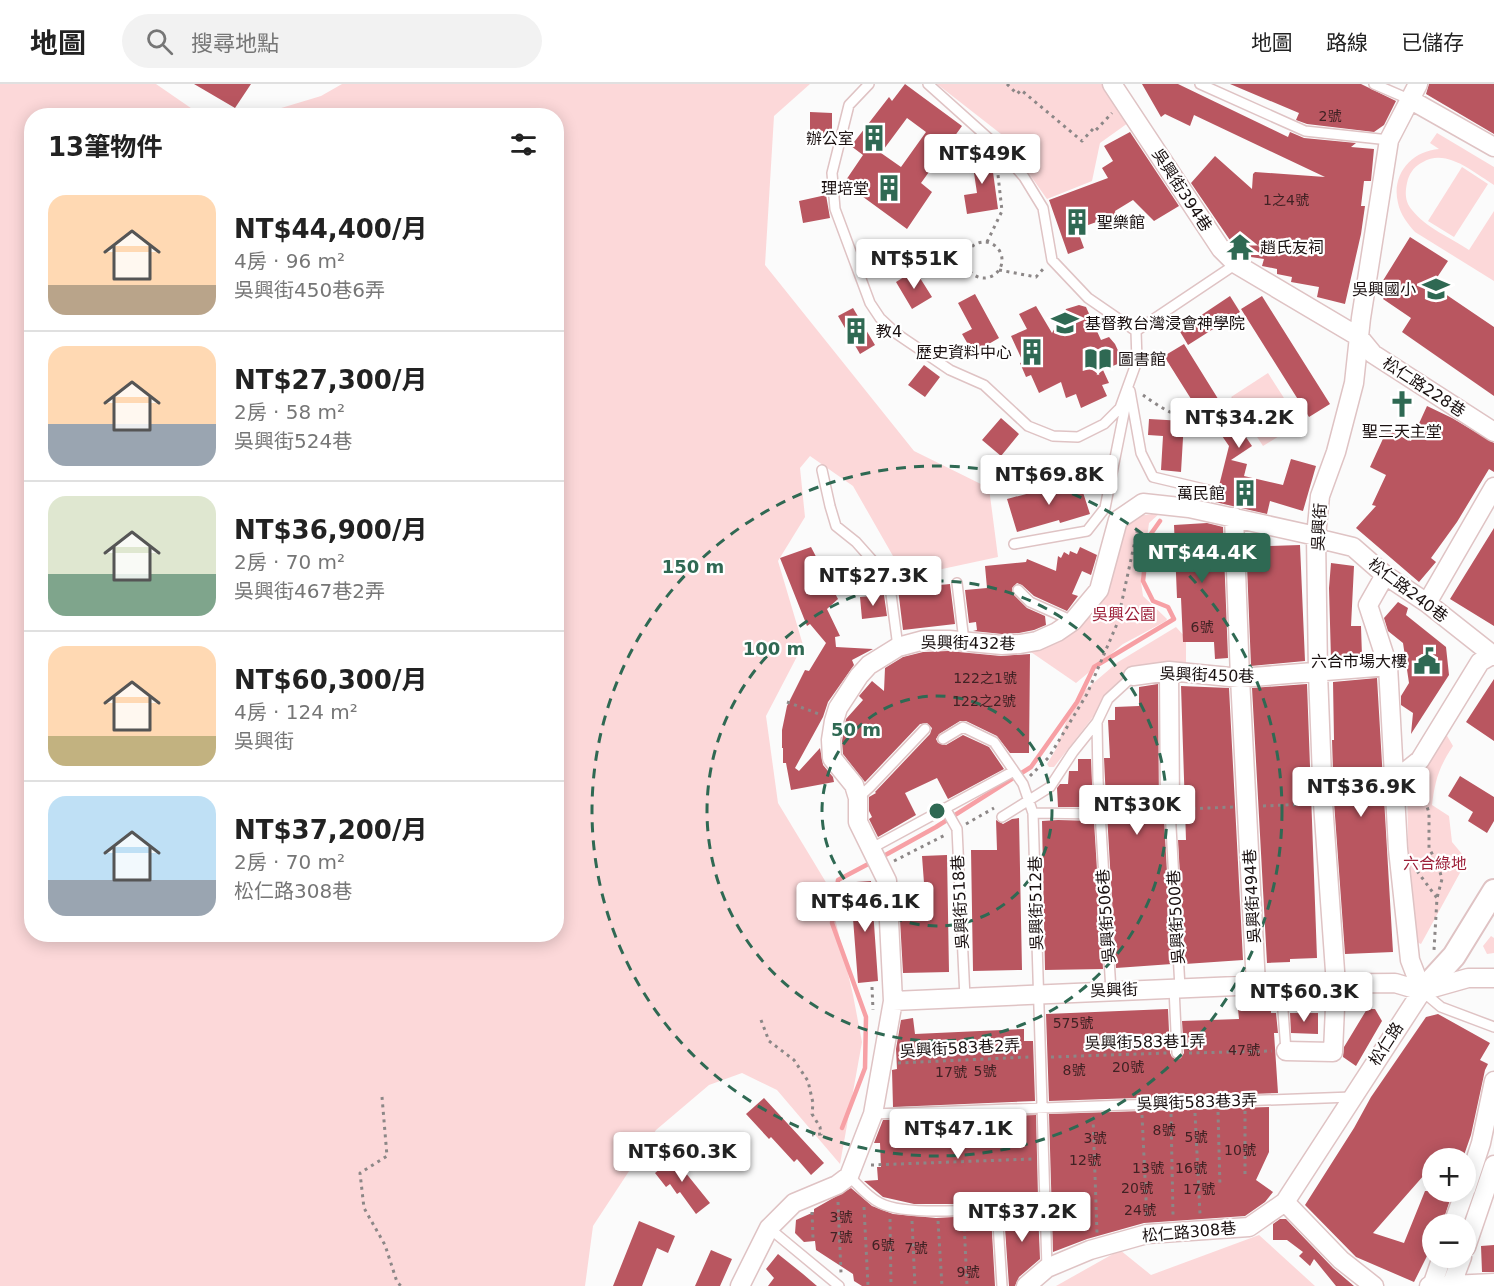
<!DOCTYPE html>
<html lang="zh-TW">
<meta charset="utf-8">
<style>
:root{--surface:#fff;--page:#f2f2f2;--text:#222;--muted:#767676;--line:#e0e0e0;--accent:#2f6953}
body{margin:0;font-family:"DejaVu Sans","Noto Sans TC",sans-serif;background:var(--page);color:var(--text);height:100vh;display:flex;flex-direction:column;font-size:22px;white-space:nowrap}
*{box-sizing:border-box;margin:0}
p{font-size:20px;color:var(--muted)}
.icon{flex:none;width:33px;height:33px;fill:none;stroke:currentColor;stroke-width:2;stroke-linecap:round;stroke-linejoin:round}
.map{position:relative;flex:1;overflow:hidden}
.drawer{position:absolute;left:24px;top:24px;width:540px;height:834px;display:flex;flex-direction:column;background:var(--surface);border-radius:24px;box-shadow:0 3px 15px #0003}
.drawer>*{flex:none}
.tools{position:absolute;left:1422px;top:1064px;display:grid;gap:12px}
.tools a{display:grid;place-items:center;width:54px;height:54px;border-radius:50%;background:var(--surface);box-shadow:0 3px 15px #0003;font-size:30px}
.price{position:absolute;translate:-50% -51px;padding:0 14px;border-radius:6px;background:#fff;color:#222;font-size:20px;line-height:39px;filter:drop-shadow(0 2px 3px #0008)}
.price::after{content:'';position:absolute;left:50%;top:36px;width:18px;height:14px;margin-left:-9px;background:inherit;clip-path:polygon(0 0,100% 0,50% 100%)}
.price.on{background:var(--accent);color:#fff}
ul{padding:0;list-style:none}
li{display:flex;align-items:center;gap:18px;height:150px;padding:0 24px}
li+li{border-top:2px solid var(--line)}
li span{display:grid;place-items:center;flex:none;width:168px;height:120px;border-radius:18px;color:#555}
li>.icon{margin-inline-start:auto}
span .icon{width:72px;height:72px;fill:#fffc;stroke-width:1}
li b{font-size:26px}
h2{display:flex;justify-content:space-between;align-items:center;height:72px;padding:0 24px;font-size:26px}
header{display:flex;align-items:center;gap:36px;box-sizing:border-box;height:84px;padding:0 30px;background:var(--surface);border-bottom:2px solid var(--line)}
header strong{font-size:28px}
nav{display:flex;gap:33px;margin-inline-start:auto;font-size:21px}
.search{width:420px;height:54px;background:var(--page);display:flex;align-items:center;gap:15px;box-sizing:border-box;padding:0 21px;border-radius:33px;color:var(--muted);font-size:22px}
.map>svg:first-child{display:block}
.green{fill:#fcd8d9}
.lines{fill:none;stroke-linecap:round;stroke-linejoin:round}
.stream{stroke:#f7a0a5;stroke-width:4.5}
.building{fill:#b95660;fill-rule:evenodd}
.service-casing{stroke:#dfc3c4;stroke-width:12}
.minor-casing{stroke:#dfc3c4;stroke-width:21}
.tertiary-casing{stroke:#dfc3c4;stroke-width:26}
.path{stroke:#8c8787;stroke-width:3;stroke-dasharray:3 4.5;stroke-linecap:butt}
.service{stroke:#fff;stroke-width:9}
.minor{stroke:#fff;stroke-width:18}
.tertiary{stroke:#fff;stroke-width:22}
.ring{fill:none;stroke:#2f6953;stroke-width:3;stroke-dasharray:10 8}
.labels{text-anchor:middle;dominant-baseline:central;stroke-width:4.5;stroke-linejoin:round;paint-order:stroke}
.number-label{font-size:14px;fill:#412224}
.poi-label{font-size:16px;fill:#191010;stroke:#fff;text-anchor:end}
.street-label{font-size:16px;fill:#191010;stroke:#fff}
.park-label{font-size:16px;fill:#9c1f38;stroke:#fff}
.centre{fill:#2f6953;stroke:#fff;stroke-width:3}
.ring-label{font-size:18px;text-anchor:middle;font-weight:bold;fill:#2f6953;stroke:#fff;stroke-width:4.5;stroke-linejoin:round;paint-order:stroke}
</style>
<header>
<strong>地圖</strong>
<div class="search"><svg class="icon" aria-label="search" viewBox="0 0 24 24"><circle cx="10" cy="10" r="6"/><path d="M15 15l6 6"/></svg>搜尋地點</div>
<nav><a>地圖</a><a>路線</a><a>已儲存</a></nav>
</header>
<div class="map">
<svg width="1494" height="1202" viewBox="0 0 1494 1202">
<rect width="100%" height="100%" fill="#fbfbfb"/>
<!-- green -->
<path class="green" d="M0,0H156L201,31L32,32V850H556V32L258,31L321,12L342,0H810L774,32L765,181L914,367L989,404L998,473L905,493L853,402L810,372L800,384L805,433L778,477L803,561L766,632L778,719L827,800L853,911L862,958L840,1080L777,1006L742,989L709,1001L656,1046L593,1142L585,1202H0Z
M937,0H1102L1128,39L1100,59L1092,97L1047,115L1001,50Z
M1437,49L1494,83V101C1474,89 1447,64 1423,78C1415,82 1411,87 1408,95C1405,106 1404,117 1412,126C1425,143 1451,154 1469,166L1494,127V197L1415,148C1408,140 1400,130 1398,119C1391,91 1411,67 1439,65L1430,59Z
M1462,83L1488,100L1454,153L1428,137Z
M1268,289L1300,339L1263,362L1231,313Z
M1160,429L1149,439L1141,498L1143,512L1167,535L1166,537L1123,560L1076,599L1028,566L1074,544L1128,433Z
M1176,543L1186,554V581L1128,588L1054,683H1049L1047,680L1056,665L1070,627L1084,607L1118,578Z
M1446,650L1453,662C1439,683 1435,696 1432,721L1449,732L1452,758L1467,776L1421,860L1410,855L1407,704Z
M1491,852L1494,854V869L1487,870L1483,862Z
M1259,1151L1315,1202H1056L1120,1166L1151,1191Z"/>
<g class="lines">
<!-- stream -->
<path class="stream" d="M880,774L936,743L1031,683L1077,618L1094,583L1174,535L1168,523L1153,517L1143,497L1148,454L1160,437
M842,1044L865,984L866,933L832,839L838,796L872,778"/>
</g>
<!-- building -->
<path class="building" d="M194,0H251L235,24Z
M905,0L962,42L921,99L932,108L907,145L844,99L863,71L851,62L889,13L892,17ZM907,34L926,48L901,83L881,69Z
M1142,0H1178L1288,53L1290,48L1304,54L1356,59L1351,63L1374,65L1371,97H1364L1361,122H1365L1361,150L1345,220L1317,213L1319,203L1291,198L1292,193L1277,190V185L1262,182L1264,175L1244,172L1245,164L1234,162L1191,99L1215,72L1252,105L1253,90L1255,88L1325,93L1194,31L1190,42L1165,30L1161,33Z
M1230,0H1361L1396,17L1384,41L1374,48L1307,40L1296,36L1299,29Z
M1429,0H1494V50L1426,10Z
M810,28L832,29V59H810Z
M1130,48L1179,122L1154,137L1133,116L1115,127L1116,131L1077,145L1084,164L1068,170L1049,116L1108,94L1102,84L1113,77L1104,62Z
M990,66L998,125L967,130L964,111L977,109L971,69Z
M826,111L830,134L803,139L799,117Z
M1410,153L1448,177L1432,201L1494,243V312L1402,248L1411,234L1383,215L1387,208L1379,203Z
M915,186L932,213L912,225L896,198Z
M975,210L999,254L973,269L962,250L972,245L958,219Z
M1230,212L1240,228L1188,261L1179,246Z
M1262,212L1330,320L1309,333L1241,225Z
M1079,221L1086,223L1101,256L1109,253L1115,260L1120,271V279L1103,286L1109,299L1102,301L1107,312L1081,324L1076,310L1066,314L1061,298L1039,309L1031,291L1026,293L1020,279L1023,278L1011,252L1027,245L1019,230L1036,222L1052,249L1066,225Z
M853,224L875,261L860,270L838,232Z
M1184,260L1225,326L1227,325L1252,362L1231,376L1247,380L1244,392L1283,401L1291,375L1316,382L1303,427L1270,417L1267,430L1215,418L1229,362L1202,323L1198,326L1164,272Z
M924,281L940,293L925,313L908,301Z
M1427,322L1452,334L1494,359V388L1489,385L1457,438L1431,474L1436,478L1419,498L1356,444L1376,422L1372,421L1386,391L1370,383L1387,346L1411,357Z
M1001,334L1019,350L1001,372L982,356Z
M1149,335L1184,337L1181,388L1161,386L1163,352L1148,351Z
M1079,396L1090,430L1060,439L1059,436L1017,448L1007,415Z
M1207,439L1223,443L1228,574L1215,575L1214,558H1183L1181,514H1177L1174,441Z
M1494,444V542L1450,515Z
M1269,456V462L1300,461L1305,577L1251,582L1246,457Z
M811,463L838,515L827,525L840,552L835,553L836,563L873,565L852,576L854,581L828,618L823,633L795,684L799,687L820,664L823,681L833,693L834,698L791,706L786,679H783V664H782V646L787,622L805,586L809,587L826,559L810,540L807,542L780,474Z
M1080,463L1097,471L1091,491L1082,487L1072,510L1078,512L1067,527L1034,512L1022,501L1017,499L1012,504L1013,510L1027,524L1045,532L1046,541L1034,546L1019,549L1002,550L973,547L977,546L976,538L969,539L965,506L987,504L985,482L1026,478L1027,475L1056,487L1058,472L1061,474L1064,468L1069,471L1070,467L1077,470Z
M1331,479L1354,482L1351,542H1361L1362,573L1331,575L1329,504Z
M950,500L955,540L903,546L898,505Z
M884,511L887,532L862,535L860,513Z
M1398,518L1408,524L1406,531L1446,563L1449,591L1411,650L1413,629L1401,621V612L1409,599L1403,559L1388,547L1384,534Z
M948,567L1001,572L1030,570L1029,669H1010L997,652L966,637H960L939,650L936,655L938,659L946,661L963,651L989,663L1004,685L948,715L937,694L905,709L916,731L878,753L869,735L872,733L869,727V713L876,709L875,708L930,650L932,644L927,639L920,640L865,698L843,670L842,657L846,635L863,616L859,612L872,597L884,607L885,584L903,573L923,568Z
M1377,594L1393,868L1345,870L1334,718L1332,656H1334L1333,598Z
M1494,595V657L1466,638Z
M1158,600L1159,725L1164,734L1172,880L1116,884L1105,696L1104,674H1110L1108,636H1115V623L1139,622V603Z
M1307,600L1317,874L1290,875V878L1267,879L1252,604Z
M1181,602L1229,604L1243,876L1185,880L1178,756H1186Z
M1078,675H1091L1093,723H1058L1057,704L1060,700H1068L1069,687H1078Z
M1460,692L1494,713V737L1487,749L1468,737L1473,728L1448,712Z
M1019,734L1022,886L973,887L971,766H997L996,736L1003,740L1012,735Z
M1058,736L1094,737L1103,885L1045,886L1042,737Z
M947,771L949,888L903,889L898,800L924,799L922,772Z
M871,797L878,897L858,899L851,809H857L856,798Z
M1271,923V929H1276L1278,949H1274L1278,1009L1049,1017L1046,930L1168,925L1170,969L1172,973L1177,976L1181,974L1184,969L1182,937L1239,935L1238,925Z
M1367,925H1375L1382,937L1356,982L1343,973L1344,963Z
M1290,929H1318V950L1291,949Z
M1438,930L1490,959L1480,976L1488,980L1485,986L1471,1051L1463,1074H1432V1082L1373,1149L1404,1159L1425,1107H1453L1442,1140H1432V1162L1414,1198L1356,1173L1305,1121L1354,1044L1371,1013L1426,933Z
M913,934L915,950L1024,945V957H1033L1035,1017L893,1023L892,986L897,985L896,965L901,936Z
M764,1014L824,1079L811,1091L797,1075L794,1078L771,1053L769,1055L746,1030Z
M1269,1023V1068L1256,1096L1273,1108L1265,1118L1245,1132L1144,1139L1087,1155L1053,1168L1049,1030Z
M1036,1031L1038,1113L960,1120H914L883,1113L864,1097L878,1096L877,1083H881L880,1059H874L883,1036Z
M678,1070L690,1084L685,1088L710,1119L696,1130L680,1108L677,1110L670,1100L666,1103L655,1089Z
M851,1104L872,1122L893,1130L936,1134L991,1131L995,1202H862L854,1197L853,1190L816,1166L815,1157L804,1158L795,1149L796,1136L814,1128V1125Z
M1038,1127L1040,1175L1019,1193L1015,1202H1009L1004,1130Z
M1280,1135H1286L1333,1184L1354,1202H1336L1314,1175L1310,1182L1299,1172L1303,1168L1287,1156H1273V1140Z
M639,1137L675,1152L668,1169L657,1164L642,1202H613Z
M1494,1161V1188H1482L1481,1162Z
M711,1166L732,1175L720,1202H695Z
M778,1170L803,1190L817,1202H768L774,1194L766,1185Z"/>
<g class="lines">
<defs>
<path id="service" d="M869,0L849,21L832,89L835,125L870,219L880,234L897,250L950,286L984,301L1028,342L1053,352L1078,353L1104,340L1120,324L1137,277L1136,247L1088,214L1052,176L1043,124L1024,93L995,60L928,0
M1200,0L1305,47L1389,56
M1374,0L1411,16
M1136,247L1236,180
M1130,307L1141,369L1153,393L1212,407
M822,386L830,422L836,442L856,458L889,495L898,563
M1014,460L1087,447L1105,424L1126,319
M957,499L964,557
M1018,506L1030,518L1073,537
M943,655L963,643L994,658L1023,700L1033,729L1047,1184
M858,714L870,703L925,645
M945,724L957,745L965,914
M1170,725L1180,904
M1033,729L1100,730
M1002,733L1050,703L1073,668L1097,638
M872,764L1014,687
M1281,900L1286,967
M1174,904L1177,969
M1111,907L1098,696L1097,638L1108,615L1133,592
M1422,907L1441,923L1494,943
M873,1030L1352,1013
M849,1092C859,1102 868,1113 880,1119C911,1135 1009,1123 1045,1119
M997,1124L1002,1202
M769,1144L839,1202"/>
<path id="minor" d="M1112,0L1221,165L1236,180L1359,253L1373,270L1494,348
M1411,16L1494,63
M1234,433L1240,594L1256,901
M1385,491L1368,521L1388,582L1398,765L1410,876L1422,907
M1427,519L1494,403
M1169,587L1170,725
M1133,592L1169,587L1240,594L1388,582
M1395,696L1420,676L1480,578L1494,570
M893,917L1281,900L1395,899L1422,907L1468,894H1494
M1286,967L1333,968L1336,901L1323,719L1318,589L1316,452L1320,412L1336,368L1354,299L1361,234L1389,56L1418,0
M1466,1105L1481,1059L1494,997
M1285,1118L1341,1176L1374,1202
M1453,1140L1465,1107
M1466,1163L1494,1081
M740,1202L769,1144L794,1119L837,1101L849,1092L873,1030L893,917L887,797L858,738V714L854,701L832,674L831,656L834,637L838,624L859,592L869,581L898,563L924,556H949L1002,561L1020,560L1037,557L1057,548L1073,537L1099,506L1118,436L1143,419L1189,424L1316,452L1324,456L1353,463L1385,491L1427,519L1494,572
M1026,1202L1047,1184L1090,1166L1147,1150L1249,1143L1285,1118L1422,907
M1429,1202L1494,1199
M1432,1202L1442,1173
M1451,1202L1462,1173"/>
<path id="tertiary" d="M1422,907L1454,872L1494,807"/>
</defs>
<!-- service casing -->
<use href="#service" class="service-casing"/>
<!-- minor casing -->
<use href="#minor" class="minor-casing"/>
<!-- tertiary casing -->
<use href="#tertiary" class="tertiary-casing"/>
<!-- path -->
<path class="path" d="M1007,0L1017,10L1021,6L1082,57L1093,45L1095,47L1112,29
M987,158L1002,127L997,82
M966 176a18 18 0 1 1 36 0a18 18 0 1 1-36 0Z
M999,186L1036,193L1044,184
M1143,311C1161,324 1185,341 1208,330C1217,326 1225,320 1233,315
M787,618L819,630
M1030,692L1049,673L1087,610L1117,540L1138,443
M1424,695L1421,703L1429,729V764L1438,781L1442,795L1437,814
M1338,718L1379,717
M1263,722L1307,720
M1185,725L1233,723
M1110,729L1155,726
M966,740L994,724
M894,777L947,750
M1417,787L1437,814L1434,866
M872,903L873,926
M761,936L769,957L794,976L808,997L813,1019L812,1030L820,1043L821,1050L812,1051
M1189,969L1272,967
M1051,973L1167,969
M898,979L1029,973
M382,1013L387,1072L360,1089L364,1124L385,1161L397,1198L401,1202
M1245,1027V1094
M1218,1028L1220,1103
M1195,1029L1200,1130
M1171,1030L1173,1131
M1142,1031L1147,1135
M1093,1033L1097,1149
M871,1081L1032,1075
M838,1118L841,1189
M864,1123L868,1202
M812,1128L813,1154
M890,1135L891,1202
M912,1137L915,1202
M938,1137L942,1202
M964,1137L967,1202"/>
<!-- service -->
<use href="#service" class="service"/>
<!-- minor -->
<use href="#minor" class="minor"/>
<!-- tertiary -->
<use href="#tertiary" class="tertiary"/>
</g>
<!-- distance rings -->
<g class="ring">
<circle cx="937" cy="727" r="115"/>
<circle cx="937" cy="727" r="230"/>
<circle cx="937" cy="727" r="345"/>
</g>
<!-- icons -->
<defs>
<symbol id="building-bare" viewBox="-9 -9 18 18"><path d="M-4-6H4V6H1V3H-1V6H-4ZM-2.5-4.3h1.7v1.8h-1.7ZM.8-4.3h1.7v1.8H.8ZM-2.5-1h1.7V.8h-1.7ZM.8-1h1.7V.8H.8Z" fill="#2f6953" stroke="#fff" stroke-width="2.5" paint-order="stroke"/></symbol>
<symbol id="temple-bare" viewBox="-9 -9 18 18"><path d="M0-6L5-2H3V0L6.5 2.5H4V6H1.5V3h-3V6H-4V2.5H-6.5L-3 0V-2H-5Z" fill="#2f6953" stroke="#fff" stroke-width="2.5" paint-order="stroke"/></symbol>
<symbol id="school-bare" viewBox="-9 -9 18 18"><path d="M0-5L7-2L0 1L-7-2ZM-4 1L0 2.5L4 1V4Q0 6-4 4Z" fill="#2f6953" stroke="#fff" stroke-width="2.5" paint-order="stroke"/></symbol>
<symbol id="library-bare" viewBox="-9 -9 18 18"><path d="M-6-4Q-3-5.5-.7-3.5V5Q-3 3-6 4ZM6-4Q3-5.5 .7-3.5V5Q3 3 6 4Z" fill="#2f6953" stroke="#fff" stroke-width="2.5" paint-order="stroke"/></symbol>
<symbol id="church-bare" viewBox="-9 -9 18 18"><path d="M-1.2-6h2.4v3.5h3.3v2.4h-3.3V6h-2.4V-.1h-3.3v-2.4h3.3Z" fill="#2f6953" stroke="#fff" stroke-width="2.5" paint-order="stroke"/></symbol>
<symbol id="civic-bare" viewBox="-9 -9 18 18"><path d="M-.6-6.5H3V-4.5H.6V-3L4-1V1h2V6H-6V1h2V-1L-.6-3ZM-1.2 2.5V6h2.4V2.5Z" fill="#2f6953" stroke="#fff" stroke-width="2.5" paint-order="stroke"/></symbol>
</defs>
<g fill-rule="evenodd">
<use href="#building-bare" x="855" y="35" width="38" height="38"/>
<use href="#building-bare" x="870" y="85" width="38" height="38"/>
<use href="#building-bare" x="1058" y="119" width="38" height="38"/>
<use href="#temple-bare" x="1221" y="144" width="38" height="38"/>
<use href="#school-bare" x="1417" y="186" width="38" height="38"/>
<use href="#school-bare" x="1046" y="220" width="38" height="38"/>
<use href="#building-bare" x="837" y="228" width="38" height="38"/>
<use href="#building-bare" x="1013" y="249" width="38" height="38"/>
<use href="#library-bare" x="1079" y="256" width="38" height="38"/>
<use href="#church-bare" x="1383" y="301" width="38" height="38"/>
<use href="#building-bare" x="1226" y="390" width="38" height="38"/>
<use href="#civic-bare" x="1408" y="558" width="38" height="38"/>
</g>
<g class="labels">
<!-- number labels -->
<g class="number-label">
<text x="1330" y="32">2號</text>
<text x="1286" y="116">1之4號</text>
<text x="1202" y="543">6號</text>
<text x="985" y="594">122之1號</text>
<text x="984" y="617">122之2號</text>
<text x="1073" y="939">575號</text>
<text x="1244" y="966">47號</text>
<text x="1128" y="983">20號</text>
<text x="1074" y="986">8號</text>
<text x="985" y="987">5號</text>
<text x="951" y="988">17號</text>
<text x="1164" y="1046">8號</text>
<text x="1196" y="1053">5號</text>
<text x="1095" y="1054">3號</text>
<text x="1240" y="1066">10號</text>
<text x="1085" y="1076">12號</text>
<text x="1148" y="1084">13號</text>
<text x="1191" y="1084">16號</text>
<text x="1137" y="1104">20號</text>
<text x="1199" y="1105">17號</text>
<text x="1140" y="1126">24號</text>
<text x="841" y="1133">3號</text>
<text x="841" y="1153">7號</text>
<text x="883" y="1161">6號</text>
<text x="916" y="1164">7號</text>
<text x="968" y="1188">9號</text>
</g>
<!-- poi labels -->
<g class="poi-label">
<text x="854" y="54">辦公室</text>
<text x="869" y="104">理培堂</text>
<text x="1097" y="138" text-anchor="start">聖樂館</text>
<text x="1260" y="163" text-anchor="start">趙氏友祠</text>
<text x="1416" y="205">吳興國小</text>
<text x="1085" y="239" text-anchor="start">基督教台灣浸會神學院</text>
<text x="876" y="247" text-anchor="start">教4</text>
<text x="1012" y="268">歷史資料中心</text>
<text x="1118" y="275" text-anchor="start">圖書館</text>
<text x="1402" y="347" text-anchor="middle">聖三天主堂</text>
<text x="1225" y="409">萬民館</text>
<text x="1407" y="577">六合市場大樓</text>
</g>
<!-- street labels -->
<g class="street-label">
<text transform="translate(1182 106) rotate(57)">吳興街394巷</text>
<text transform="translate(1424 303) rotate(33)">松仁路228巷</text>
<text transform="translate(1319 443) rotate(-87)">吳興街</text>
<text transform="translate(1408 506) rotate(37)">松仁路240巷</text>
<text transform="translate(968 559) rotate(1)">吳興街432巷</text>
<text transform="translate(1207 591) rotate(2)">吳興街450巷</text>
<text transform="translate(1252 812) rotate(-93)">吳興街494巷</text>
<text transform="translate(960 818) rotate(-93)">吳興街518巷</text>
<text transform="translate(1036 819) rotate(-91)">吳興街512巷</text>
<text transform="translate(1106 832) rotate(-94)">吳興街506巷</text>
<text transform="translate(1176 833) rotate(-93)">吳興街500巷</text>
<text transform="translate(1114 906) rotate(-2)">吳興街</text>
<text transform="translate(1145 958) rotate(-1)">吳興街583巷1弄</text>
<text transform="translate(1386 960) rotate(-57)">松仁路</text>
<text transform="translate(960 964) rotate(-3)">吳興街583巷2弄</text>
<text transform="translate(1197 1018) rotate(-2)">吳興街583巷3弄</text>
<text transform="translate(1189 1148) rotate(-5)">松仁路308巷</text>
</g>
<!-- park labels -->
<g class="park-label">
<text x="1124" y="530">吳興公園</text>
<text x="1435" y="779">六合綠地</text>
</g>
</g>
<circle cx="937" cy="727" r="9" class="centre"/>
<g class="ring-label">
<text x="693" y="489">150 m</text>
<text x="774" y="571">100 m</text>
<text x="856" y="652">50 m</text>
</g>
</svg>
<div class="tools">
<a>+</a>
<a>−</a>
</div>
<b class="price" style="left:982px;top:101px">NT$49K</b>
<b class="price" style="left:914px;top:206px">NT$51K</b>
<b class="price" style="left:1239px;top:365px">NT$34.2K</b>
<b class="price" style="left:1049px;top:422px">NT$69.8K</b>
<b class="price on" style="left:1202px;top:500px">NT$44.4K</b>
<b class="price" style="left:873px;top:523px">NT$27.3K</b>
<b class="price" style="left:1361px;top:734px">NT$36.9K</b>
<b class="price" style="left:1137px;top:752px">NT$30K</b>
<b class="price" style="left:865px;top:849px">NT$46.1K</b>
<b class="price" style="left:1304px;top:939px">NT$60.3K</b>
<b class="price" style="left:958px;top:1076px">NT$47.1K</b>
<b class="price" style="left:682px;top:1099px">NT$60.3K</b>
<b class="price" style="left:1022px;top:1159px">NT$37.2K</b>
<section class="drawer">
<h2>13筆物件<svg class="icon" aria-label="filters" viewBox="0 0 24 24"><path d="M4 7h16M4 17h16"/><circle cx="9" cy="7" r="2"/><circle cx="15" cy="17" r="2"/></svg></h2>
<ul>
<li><span style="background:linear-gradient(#ffd9b3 75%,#b9a48a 0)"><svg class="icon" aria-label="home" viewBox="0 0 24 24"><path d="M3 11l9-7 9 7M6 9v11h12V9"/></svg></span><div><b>NT$44,400/月</b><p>4房 · 96 m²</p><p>吳興街450巷6弄</p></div></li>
<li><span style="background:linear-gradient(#ffd9b3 65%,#9aa5b1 0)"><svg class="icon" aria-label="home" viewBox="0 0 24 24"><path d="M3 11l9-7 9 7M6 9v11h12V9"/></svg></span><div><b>NT$27,300/月</b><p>2房 · 58 m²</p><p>吳興街524巷</p></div></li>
<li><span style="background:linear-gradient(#dfe7d0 65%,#7fa58c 0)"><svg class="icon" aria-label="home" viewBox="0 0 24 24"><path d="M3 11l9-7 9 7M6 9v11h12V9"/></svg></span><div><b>NT$36,900/月</b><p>2房 · 70 m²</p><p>吳興街467巷2弄</p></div></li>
<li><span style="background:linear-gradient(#ffd9b3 75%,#c2b280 0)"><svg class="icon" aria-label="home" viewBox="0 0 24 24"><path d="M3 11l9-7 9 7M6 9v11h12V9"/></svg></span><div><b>NT$60,300/月</b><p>4房 · 124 m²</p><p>吳興街</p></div></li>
<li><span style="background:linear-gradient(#bfe0f5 70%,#9aa5b1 0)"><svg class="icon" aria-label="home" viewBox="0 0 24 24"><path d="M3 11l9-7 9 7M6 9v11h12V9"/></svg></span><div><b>NT$37,200/月</b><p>2房 · 70 m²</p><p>松仁路308巷</p></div></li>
</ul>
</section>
</div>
